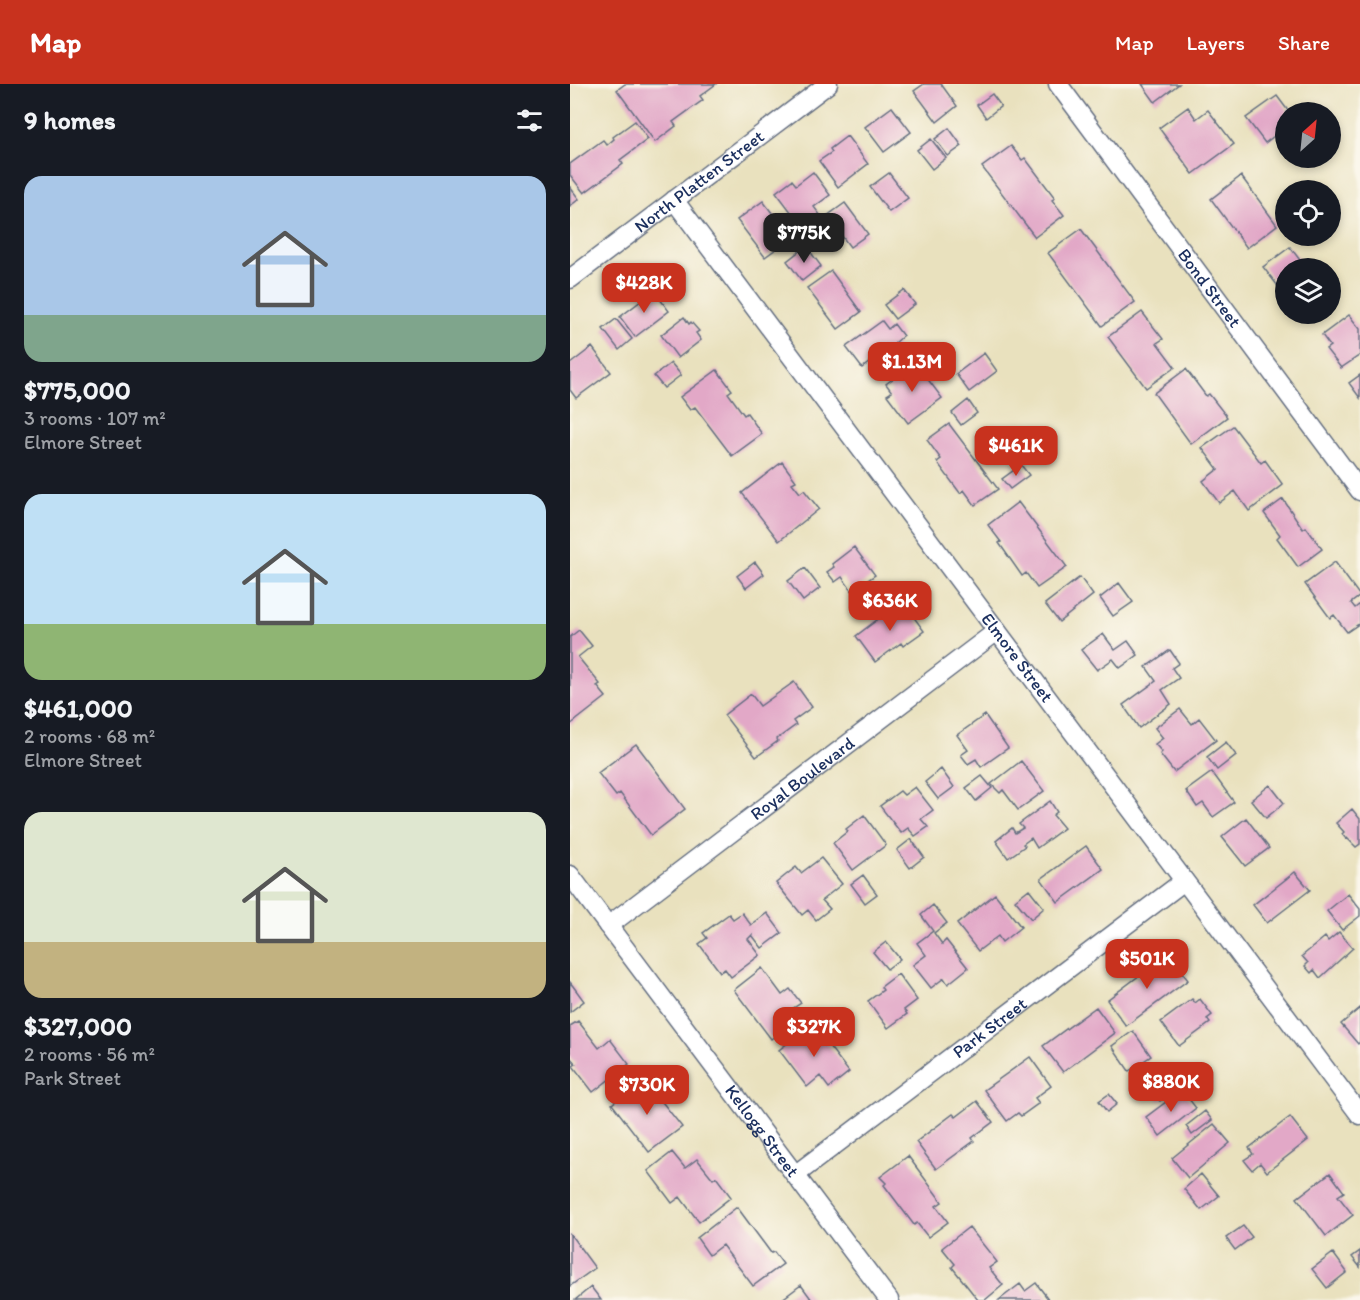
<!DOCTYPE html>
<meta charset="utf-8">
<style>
:root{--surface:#171b24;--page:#20242c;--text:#f1f3f6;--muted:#9ea1a6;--accent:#c8321e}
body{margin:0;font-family:Itim,sans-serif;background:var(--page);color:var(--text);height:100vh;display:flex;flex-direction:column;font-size:22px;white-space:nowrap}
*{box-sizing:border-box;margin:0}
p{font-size:20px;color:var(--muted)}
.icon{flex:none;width:33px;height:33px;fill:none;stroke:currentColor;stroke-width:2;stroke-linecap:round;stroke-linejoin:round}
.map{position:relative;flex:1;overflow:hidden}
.sheet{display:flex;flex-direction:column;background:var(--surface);width:570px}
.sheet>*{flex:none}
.needle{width:39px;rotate:27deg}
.buttons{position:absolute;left:705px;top:18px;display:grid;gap:12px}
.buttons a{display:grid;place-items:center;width:66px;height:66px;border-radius:50%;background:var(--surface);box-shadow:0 3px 9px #0003;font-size:30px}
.price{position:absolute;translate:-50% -51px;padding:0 14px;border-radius:12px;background:var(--accent);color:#fff;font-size:20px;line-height:39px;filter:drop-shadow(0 2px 3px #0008)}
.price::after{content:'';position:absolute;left:50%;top:36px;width:18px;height:14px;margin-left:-9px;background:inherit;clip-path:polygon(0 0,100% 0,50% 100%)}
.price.current{background:#222;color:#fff}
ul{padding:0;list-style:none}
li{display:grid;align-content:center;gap:12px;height:318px;padding:0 24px}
li span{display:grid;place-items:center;height:186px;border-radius:18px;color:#555}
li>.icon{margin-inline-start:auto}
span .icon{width:108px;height:108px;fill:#fffc;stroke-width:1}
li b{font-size:26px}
h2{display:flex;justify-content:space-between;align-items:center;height:72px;padding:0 24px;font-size:26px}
header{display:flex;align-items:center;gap:36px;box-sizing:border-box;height:84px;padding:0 30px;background:var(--accent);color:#fff}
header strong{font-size:28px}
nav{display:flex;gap:33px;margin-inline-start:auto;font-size:21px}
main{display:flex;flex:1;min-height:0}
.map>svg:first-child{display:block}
.building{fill:#e2a8c7}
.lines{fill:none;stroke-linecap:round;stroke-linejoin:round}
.street-casing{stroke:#636d80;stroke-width:21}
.street{stroke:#fff;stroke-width:18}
.labels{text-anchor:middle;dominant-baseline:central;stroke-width:6;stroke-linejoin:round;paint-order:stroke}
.street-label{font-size:18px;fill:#1b2f5e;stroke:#fbf7ec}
</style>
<header>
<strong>Map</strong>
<nav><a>Map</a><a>Layers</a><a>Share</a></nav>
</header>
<main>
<section class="sheet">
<h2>9 homes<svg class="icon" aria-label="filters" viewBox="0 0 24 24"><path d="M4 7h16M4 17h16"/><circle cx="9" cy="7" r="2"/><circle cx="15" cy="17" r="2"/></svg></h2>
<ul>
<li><span style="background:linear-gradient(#a9c7e8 75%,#7fa58c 0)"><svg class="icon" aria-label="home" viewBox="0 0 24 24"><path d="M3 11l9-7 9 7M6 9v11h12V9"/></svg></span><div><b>$775,000</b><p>3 rooms · 107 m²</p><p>Elmore Street</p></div></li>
<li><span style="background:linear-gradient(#bfe0f5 70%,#8fb573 0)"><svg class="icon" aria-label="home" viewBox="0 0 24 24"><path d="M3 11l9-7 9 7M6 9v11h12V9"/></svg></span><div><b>$461,000</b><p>2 rooms · 68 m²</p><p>Elmore Street</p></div></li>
<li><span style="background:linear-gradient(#dfe7d0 70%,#c2b280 0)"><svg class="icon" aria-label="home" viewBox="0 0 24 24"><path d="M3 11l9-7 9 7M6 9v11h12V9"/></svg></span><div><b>$327,000</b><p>2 rooms · 56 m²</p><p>Park Street</p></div></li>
</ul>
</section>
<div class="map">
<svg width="790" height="1216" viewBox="0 0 790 1216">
<rect width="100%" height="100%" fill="#fbf7ec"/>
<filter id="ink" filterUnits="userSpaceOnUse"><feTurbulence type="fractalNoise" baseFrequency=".0167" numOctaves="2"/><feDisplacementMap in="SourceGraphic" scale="12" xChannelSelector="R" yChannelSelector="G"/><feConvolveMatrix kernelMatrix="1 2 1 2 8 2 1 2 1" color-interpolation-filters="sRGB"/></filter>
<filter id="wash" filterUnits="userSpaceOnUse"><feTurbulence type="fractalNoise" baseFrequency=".008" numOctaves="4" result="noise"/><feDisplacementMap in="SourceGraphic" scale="24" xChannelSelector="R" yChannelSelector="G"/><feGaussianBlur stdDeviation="1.35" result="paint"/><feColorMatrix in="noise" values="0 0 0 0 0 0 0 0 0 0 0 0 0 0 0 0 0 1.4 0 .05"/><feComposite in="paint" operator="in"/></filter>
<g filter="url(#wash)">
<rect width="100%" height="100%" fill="#e9e1be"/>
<g id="blocks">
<!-- building -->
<path class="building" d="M55,0H146L130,12L133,16L103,38L106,42L85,58L47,6Z
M354,0H371L387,22L367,38L344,7Z
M572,0H609L585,18Z
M422,10L431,22L416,34L407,21Z
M707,12L719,28H716V43L695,59L676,34Z
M322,23L341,48L314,68L295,43Z
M618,23L626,35L638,26L664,60L623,90L589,44Z
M65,37L78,55L50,76L53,80L14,109L0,91V80L33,56L37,61L44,55L43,53Z
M379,44L392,62L378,72L365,55Z
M277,52L298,80L268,103L249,77L262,68L260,65Z
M361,55L376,74L362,85L347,66Z
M441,62L452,76L455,74L485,114L482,116L494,131L465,153L412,83Z
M243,88L260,111L244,123L257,140L240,153L206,108L222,96L226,101Z
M319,89L338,114L319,128L300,103Z
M671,92L707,141L677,164L641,115Z
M0,103L9,115L0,122Z
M193,117L221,154L195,173L167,136Z
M275,119L298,150L280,163L257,132Z
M511,145L565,218L532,242L478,169Z
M236,162L251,182L232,197L217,177Z
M720,163L736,184H716V212L693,183Z
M261,187L291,228L268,245L237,204Z
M334,206L345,220L325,235L314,221Z
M84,207L99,227L65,253L50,233Z
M572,228L593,255L587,259L605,283L576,304L538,253Z
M779,231L790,245V271L771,284L756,265L760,262L752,251Z
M114,233L119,240L121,238L129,247L126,249L131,256L108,274L91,251Z
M46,235L62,255L49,266L33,245Z
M312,237L318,245L324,240L333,252L325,259L332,269L307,288L300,278L292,284L276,263Z
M22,263L41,288L6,314L0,306V280Z
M414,269L427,287L399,308L386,290Z
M345,278L372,314L338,339L317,311L322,308L316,300Z
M101,279L111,291L94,304L84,292Z
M616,285L636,312L639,310L657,333L621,360L584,309Z
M147,286L162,306L158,309L174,331L177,329L192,350L162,372L125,323L120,326L110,313Z
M790,291V314L779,299Z
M398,316L407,329L391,341L382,329Z
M379,340L428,405L405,421L394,406L390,409L367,378L371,375L357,356Z
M663,342L691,379L695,376L713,401L679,427L665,407L649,419L633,397L648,385L632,364Z
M212,378L226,397L222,399L230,409L234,406L249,425L209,457L172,409Z
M451,381L459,391L440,405L432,395Z
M713,415L733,445L736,443L752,465L728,483L707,454L710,451L694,429Z
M448,418L497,483L467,504L456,489L452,492L429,459L431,458L418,441Z
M284,463L305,491L282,507L272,493L265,498L257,488L264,483L262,480Z
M185,478L194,490L176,504L167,492Z
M765,478L790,512L781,519L785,524L790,520V539L777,548L764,531L760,534L735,500Z
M235,484L250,504L233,517L218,497Z
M510,493L523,511L489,538L475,520Z
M549,499L563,518L543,532L530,514Z
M332,517L354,547L333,562L331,559L305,578L286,552Z
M9,546L22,562L8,573L30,600L27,602L36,613L0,641V553Z
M533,550L545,566L558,557L568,571L550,584L543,575L527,586L511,566Z
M600,566L609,579L602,584L609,594L592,606L601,620L569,644L553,621L586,597L576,583Z
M224,598L242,623L223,637L226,641L207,655L208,657L186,673L154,631L181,610L190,622Z
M610,625L622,640L629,634L646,656L604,688L590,670L592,668L585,660L593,654L585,644Z
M415,631L438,664L411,683L406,675L398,680L391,671L398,666L387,651Z
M656,658L666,671L647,686L637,673Z
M66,660L115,725L81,751L50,709L46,712L28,689Z
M451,677L474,707L448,726L433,706L430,709L421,700Z
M371,685L384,703L368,715L355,698Z
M642,688L664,718L643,733L633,719L627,723L616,707Z
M412,692L422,704L406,717L396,704Z
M700,701L714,719L696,734L681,716Z
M345,703L363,726L351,735L358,743L345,752L338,744L331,749L310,722L330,707L334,711Z
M480,717L487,728L483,731L494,744L467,764L461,754L453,760L455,762L438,774L426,757L442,744L445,749L453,744L449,740Z
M782,725L790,735V760L786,763L777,754L776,755L772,750L774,748L766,739Z
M294,731L316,761L283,786L263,759L278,747L276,745Z
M676,734L699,764L675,782L652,753Z
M341,755L354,773L340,784L327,766Z
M516,762L533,785L488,818L471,795Z
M251,774L272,800L252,816L260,825L246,836L238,826L232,831L206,799L226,783L231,789Z
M725,788L740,806L697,839L683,821Z
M293,791L307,810L295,819L281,800Z
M459,805L474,824L461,835L445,816Z
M425,810L451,843L432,858L428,852L408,867L387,840Z
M778,810L790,825V832L772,846L757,827Z
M363,821L377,839L364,849L372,860L376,856L398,884L378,900L374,894L361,904L343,881L356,871L347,859L363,847L351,831Z
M172,829L181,841L197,829L212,849L192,864L182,851L178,855L190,871L161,893L155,885L150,888L129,860L137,854L133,849L159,830L163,835Z
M769,848L783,864L750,894L744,886L741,889L735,882L738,879L732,872L755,853L758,857Z
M316,858L330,875L317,885L303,868Z
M598,870L618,896L556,942L537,916Z
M192,884L212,911L220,905L231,919L222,925L229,934L201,955L164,906Z
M328,890L347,916L334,926L337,930L318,944L298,917L313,906L311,903Z
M0,898L14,917L0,928Z
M622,915L625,919L630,915L642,931L637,935L640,939L609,962L591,938Z
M526,923L545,949L493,988L473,962Z
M790,924V958L788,960L771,940Z
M8,937L29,964L40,955L59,980L23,1008L3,982L6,980L0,973V942Z
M242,940L279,988L259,1004L250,992L237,1003L209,966Z
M563,947L581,972L559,987L542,962Z
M460,973L481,1002L465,1014L469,1019L451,1032L448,1029L437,1037L414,1006Z
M600,991L609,1003L590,1017L581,1005Z
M74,995L112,1043L79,1068L42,1020Z
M612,1006L626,1024L590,1052L576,1033Z
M539,1010L547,1020L537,1028L529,1017Z
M407,1017L423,1038L402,1054L404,1057L366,1085L346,1058L383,1030L386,1033Z
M635,1027L642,1036L622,1051L616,1042Z
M720,1033L738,1056L697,1088L690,1079L682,1086L674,1076L683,1070L679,1064Z
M644,1040L660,1059L618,1094L602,1074Z
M102,1068L115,1084L127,1075L143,1095L146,1093L161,1113L129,1138L110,1113L102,1119L78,1087Z
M338,1072L372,1118L366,1122L378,1138L358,1153L347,1139L344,1141L314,1101L316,1099L310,1093Z
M760,1089L774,1108L768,1112L783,1131L756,1152L727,1114Z
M631,1090L649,1112L631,1126L614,1105Z
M167,1123L201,1169L204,1168L213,1180L183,1202L152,1161L139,1171L127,1154Z
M673,1142L682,1153L665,1166L656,1154Z
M399,1143L427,1178L419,1184L433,1201L415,1216H408L382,1183L385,1180L372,1164Z
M0,1150L25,1184L0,1202Z
M790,1167V1183L782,1173Z
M763,1169L777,1188L757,1204L742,1185Z
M466,1199L479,1216H429L450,1200L455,1207Z
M231,1201L242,1216H211Z
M21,1203L31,1216H5Z"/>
</g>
</g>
<g filter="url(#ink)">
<use href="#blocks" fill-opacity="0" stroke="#636d80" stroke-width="1.5"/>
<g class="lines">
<defs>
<g id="street">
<path id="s1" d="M488,0L790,407"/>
<path id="s2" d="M104,116L790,1031"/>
<path id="s3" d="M0,195L258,0"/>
<path id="s4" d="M0,791L319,1216"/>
<path id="s5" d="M38,842L427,547"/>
<path id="s6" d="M225,1091L614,797"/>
</g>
</defs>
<!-- street casing -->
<use href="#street" class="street-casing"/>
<!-- street -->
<use href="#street" class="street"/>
</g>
</g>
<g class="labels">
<!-- street labels -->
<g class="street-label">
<text stroke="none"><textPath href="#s3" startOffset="162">North Platten Street</textPath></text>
<text stroke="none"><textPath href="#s1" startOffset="254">Bond Street</textPath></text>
<text stroke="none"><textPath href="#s2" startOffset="572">Elmore Street</textPath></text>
<text stroke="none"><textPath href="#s5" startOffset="244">Royal Boulevard</textPath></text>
<text stroke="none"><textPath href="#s6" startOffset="244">Park Street</textPath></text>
<text stroke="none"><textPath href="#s4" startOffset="320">Kellogg Street</textPath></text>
</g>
</g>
</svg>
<div class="buttons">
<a><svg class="needle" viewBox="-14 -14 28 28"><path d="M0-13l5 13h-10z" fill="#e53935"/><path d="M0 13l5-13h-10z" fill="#9ea1a6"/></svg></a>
<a><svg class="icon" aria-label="locate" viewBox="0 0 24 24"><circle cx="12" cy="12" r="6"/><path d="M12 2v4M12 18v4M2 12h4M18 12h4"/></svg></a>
<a><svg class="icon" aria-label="layers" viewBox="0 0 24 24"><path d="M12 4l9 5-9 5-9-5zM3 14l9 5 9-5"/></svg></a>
</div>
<b class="price current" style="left:234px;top:180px">$775K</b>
<b class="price" style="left:74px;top:230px">$428K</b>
<b class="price" style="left:342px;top:309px">$1.13M</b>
<b class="price" style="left:446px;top:393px">$461K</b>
<b class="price" style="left:320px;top:548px">$636K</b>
<b class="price" style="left:577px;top:906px">$501K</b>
<b class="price" style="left:244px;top:974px">$327K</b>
<b class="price" style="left:601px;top:1029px">$880K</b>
<b class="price" style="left:77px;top:1032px">$730K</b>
</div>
</main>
